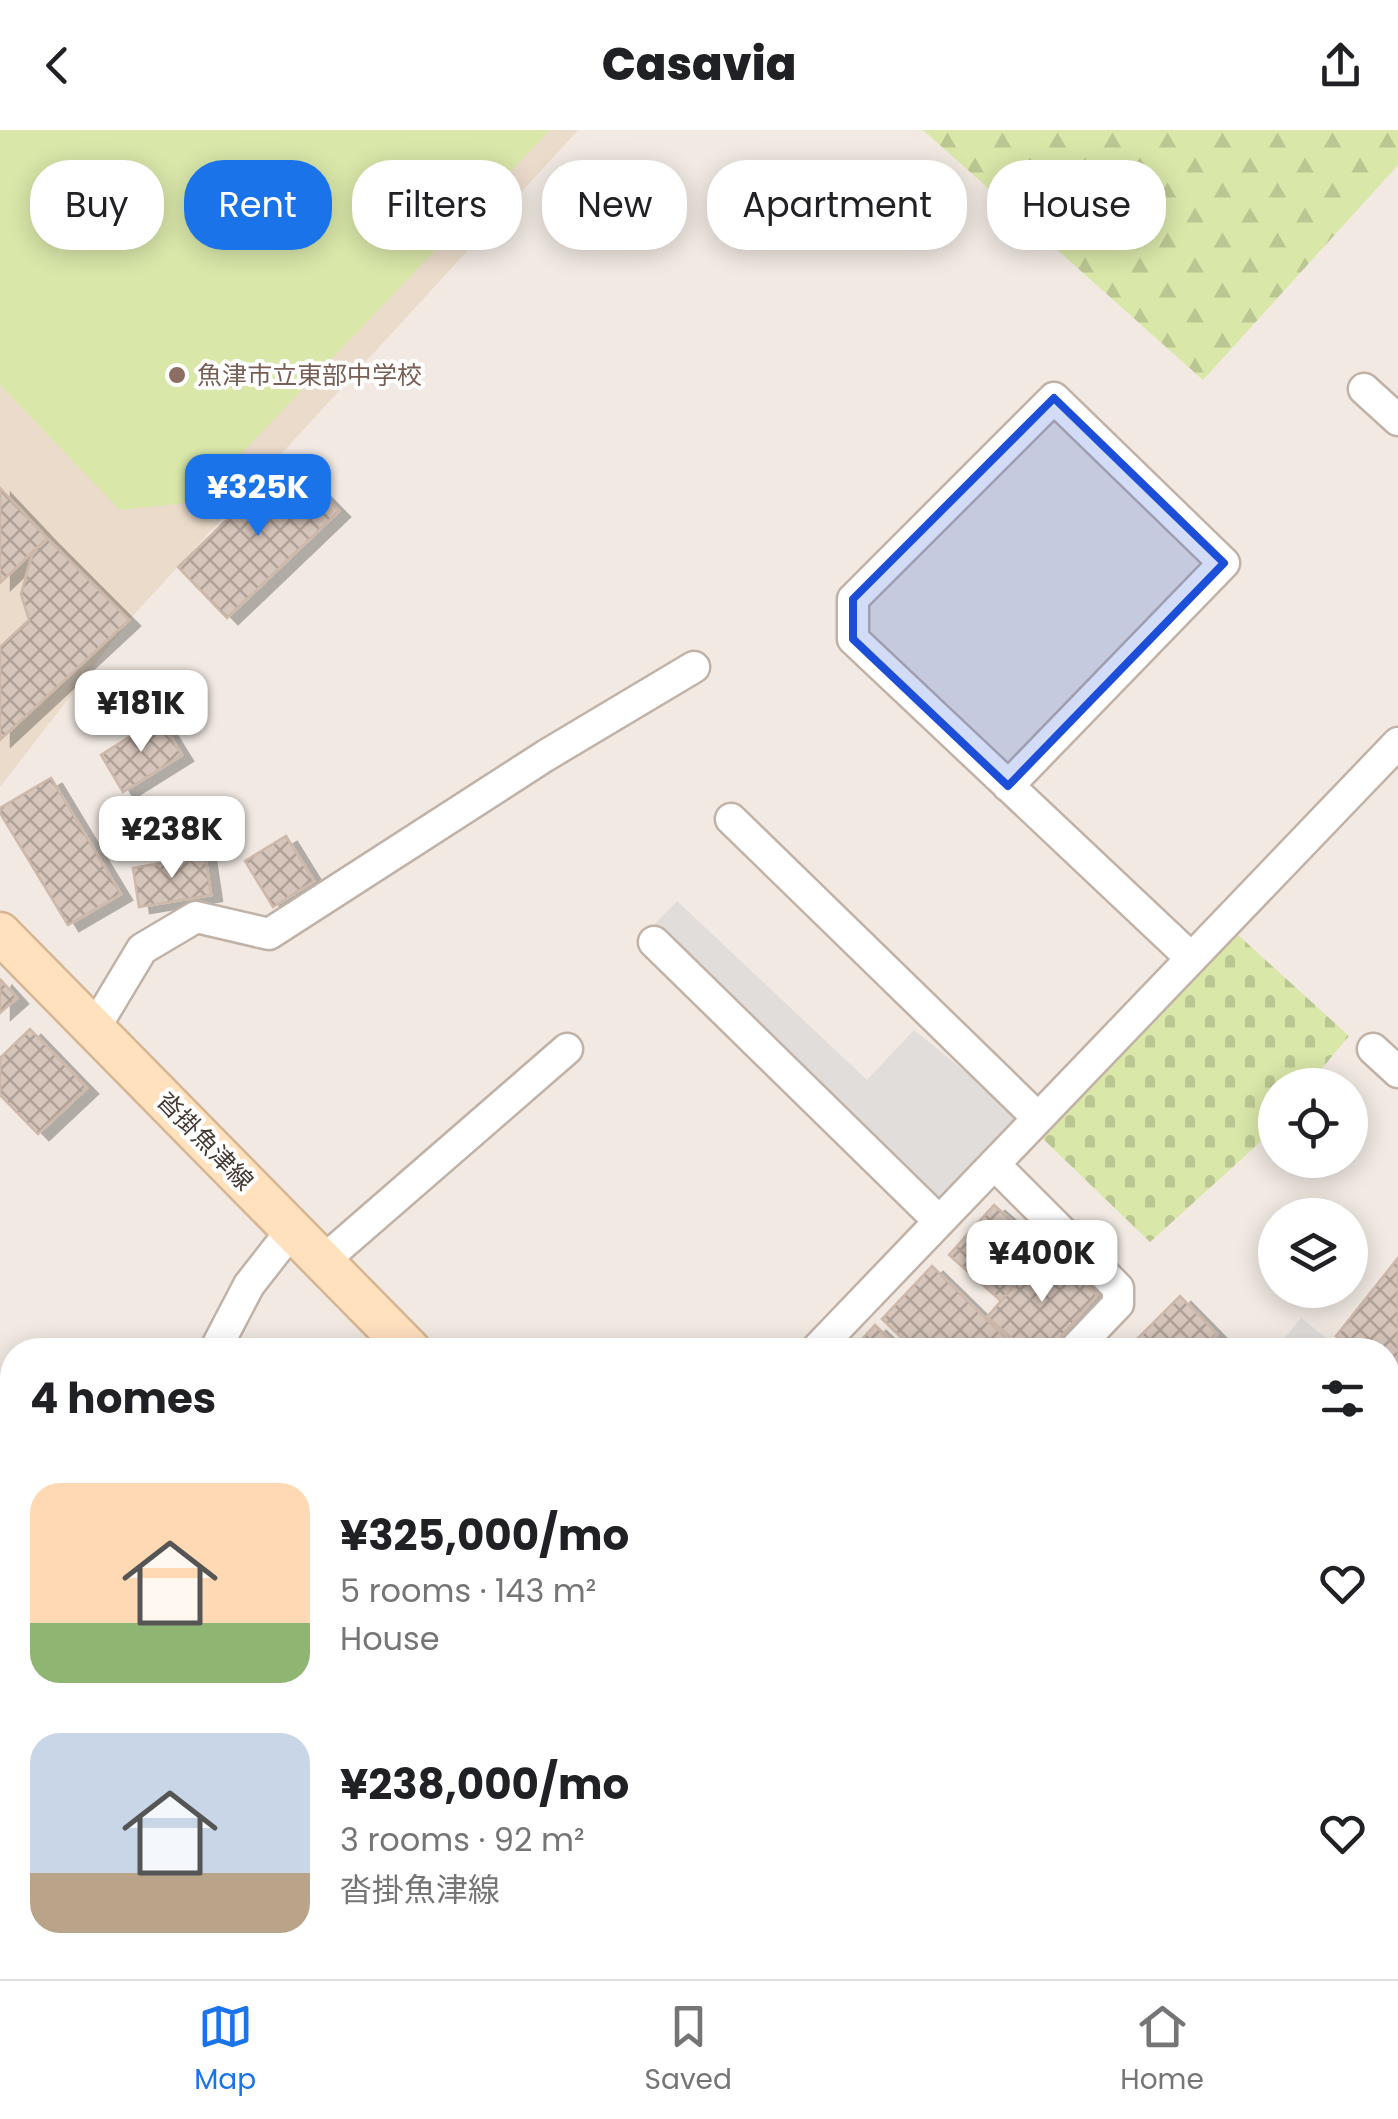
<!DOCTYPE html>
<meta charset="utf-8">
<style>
:root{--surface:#fff;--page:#f6f6f6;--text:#202124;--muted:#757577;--line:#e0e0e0;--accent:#1a73e8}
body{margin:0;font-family:Poppins,"Noto Sans JP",sans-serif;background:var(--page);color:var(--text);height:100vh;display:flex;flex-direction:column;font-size:38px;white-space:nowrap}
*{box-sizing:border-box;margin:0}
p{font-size:32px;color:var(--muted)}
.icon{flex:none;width:55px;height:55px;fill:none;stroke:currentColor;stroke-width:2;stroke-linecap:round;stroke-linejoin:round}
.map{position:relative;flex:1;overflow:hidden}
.side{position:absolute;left:0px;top:1208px;width:1400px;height:642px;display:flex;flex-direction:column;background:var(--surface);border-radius:40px 40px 0 0;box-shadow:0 5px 25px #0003}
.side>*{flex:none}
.banner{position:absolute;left:30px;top:30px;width:1340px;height:90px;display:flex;gap:20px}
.tools{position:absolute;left:1258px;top:938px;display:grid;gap:20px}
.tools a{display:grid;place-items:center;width:110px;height:110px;border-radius:50%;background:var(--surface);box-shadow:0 5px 25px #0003;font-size:50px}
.price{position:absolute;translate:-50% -85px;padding:0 22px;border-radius:20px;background:#fff;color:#222;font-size:32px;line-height:65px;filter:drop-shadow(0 2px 5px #0008)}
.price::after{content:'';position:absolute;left:50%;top:60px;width:30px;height:22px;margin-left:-15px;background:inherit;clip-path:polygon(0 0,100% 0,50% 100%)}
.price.selected{background:var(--accent);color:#fff}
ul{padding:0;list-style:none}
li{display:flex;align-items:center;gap:30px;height:250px;padding:0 30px}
li span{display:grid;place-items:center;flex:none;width:280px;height:200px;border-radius:30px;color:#555}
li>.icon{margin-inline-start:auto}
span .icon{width:120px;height:120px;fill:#fffc;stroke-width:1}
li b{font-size:42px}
h2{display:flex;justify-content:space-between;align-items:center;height:120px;padding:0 30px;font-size:42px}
.tag{padding:0 35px;border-radius:40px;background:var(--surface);box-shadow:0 5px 25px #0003;font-size:35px;line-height:90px}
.tag.selected{background:var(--accent);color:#fff}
header{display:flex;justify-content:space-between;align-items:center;height:130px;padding:0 30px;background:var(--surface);font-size:45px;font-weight:800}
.tab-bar{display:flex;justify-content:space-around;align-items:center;height:140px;border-top:2px solid var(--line);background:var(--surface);font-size:28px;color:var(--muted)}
.tab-bar a{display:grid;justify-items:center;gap:5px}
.tab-bar .selected{color:var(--accent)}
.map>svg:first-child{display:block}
.education{fill:#ebdbcb}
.forest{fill:url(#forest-firs)}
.cemetery{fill:url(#cemetery-stones)}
.garden{fill:#d9e7a9}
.parking{fill:#e1dddb}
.building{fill:url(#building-cross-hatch);stroke:#ceb8aa;stroke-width:2.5;filter:url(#shadow)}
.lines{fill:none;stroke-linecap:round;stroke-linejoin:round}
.street-casing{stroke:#c0b2a7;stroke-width:35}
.secondary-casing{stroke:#d6b592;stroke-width:45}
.street{stroke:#fff;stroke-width:30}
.secondary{stroke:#ffe1be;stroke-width:40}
.marked{fill:#1d4ed8;fill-opacity:0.2;stroke:#1d4ed8;stroke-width:8;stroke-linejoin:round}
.education-dot{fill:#8d6e63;stroke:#fff;stroke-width:4}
.labels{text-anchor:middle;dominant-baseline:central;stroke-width:8;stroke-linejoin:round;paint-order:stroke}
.education-label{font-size:25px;fill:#785e54;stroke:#fff;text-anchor:start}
.street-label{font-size:25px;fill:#433932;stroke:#fff}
</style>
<header><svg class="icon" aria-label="back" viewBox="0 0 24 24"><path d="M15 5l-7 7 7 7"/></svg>Casavia<svg class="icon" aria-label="share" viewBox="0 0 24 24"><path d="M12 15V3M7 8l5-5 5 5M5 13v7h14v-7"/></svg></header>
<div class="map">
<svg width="1398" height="1849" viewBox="0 0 1398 1849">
<defs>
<pattern id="forest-firs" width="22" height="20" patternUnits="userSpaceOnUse" patternTransform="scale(2.5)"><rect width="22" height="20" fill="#d9e7a9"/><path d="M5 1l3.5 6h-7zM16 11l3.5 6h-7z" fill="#bbc792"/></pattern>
<pattern id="cemetery-stones" width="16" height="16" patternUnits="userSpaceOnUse" patternTransform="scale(2.5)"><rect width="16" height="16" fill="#d9e7a9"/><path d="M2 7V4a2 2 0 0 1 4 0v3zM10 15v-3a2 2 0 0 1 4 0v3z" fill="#bbc792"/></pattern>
<pattern id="building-cross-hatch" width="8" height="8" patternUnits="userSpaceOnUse" patternTransform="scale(2.5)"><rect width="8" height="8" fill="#d6c5ba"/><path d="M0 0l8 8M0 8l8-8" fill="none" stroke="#afa198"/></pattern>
<filter id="shadow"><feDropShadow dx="11" dy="6" stdDeviation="0" flood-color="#0004"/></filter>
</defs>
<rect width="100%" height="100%" fill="#f1e9e2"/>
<!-- education -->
<path class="education" d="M0,0H578L129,490L0,657Z"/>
<!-- forest -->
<path class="forest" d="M923,0H1398V35L1203,250Z"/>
<!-- cemetery -->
<path class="cemetery" d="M1237,804L1349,906L1308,955H1275V993L1256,1016L1150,1112L1040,1006Z"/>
<!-- garden -->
<path class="garden" d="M0,0H550L195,372L120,380L0,255Z"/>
<!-- parking -->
<path class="parking" d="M677,771L867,950L914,900L1020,986L936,1078L652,797Z
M1301,1188L1341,1220H1275Z
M1388,1258L1398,1266V1378L1388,1391Z"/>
<!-- building -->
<path class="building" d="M289,330L339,381L227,488L178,437Z
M0,358L47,408L0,453Z
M47,408L129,490L0,610V517L29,490L21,464L33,422Z
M159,588L182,625L123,662L101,625Z
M51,648L121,764L68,795L0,683V678Z
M286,706L314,751L273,777L245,731Z
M205,725L211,765L139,777L133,738Z
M1,850L17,868L0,883V852Z
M30,899L87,958L38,1004L0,965V928Z
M994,1075L1045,1120L1001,1171L949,1125Z
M1045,1120L1097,1165L1049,1220H1026L987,1187Z
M1398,1128V1252L1388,1244V1220H1355L1336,1206Z
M932,1136L1018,1220H914L882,1189Z
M1180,1166L1217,1204L1201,1220H1126Z
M875,1195L900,1219L898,1220H852Z
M1394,1478L1398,1481V1671L1388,1663V1486Z
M1398,1709V1770L1388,1762V1723Z
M1388,1835L1398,1842V1849H1354L1362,1838H1388Z
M330,1838H353L364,1849H319Z
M385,1838H461L446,1849H394Z
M478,1838H480L493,1849H467Z
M669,1838H769L778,1849H678Z
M847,1838H889L898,1849H856Z"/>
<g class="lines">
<defs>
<path id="street" d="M1364,259L1398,290
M1008,656L1224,433L1054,268L853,469V509L1190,827
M731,689L1038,988
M654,812L939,1091
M94,899L142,819L196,787L269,804L545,626L694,537
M1373,919L1398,942
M994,1034L1118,1158V1174L1074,1220
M323,1131L567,919
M215,1220L249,1155L292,1100
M816,1220L1398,613
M1388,1419L1398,1404
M0,1432L12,1421
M1388,1804L1398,1811
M535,1849L546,1838
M1077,1849L1085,1838"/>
<path id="secondary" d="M0,803L410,1220
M926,1838L936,1849"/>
</defs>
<!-- street casing -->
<use href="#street" class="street-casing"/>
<!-- secondary casing -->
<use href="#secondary" class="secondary-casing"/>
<!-- street -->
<use href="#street" class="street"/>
<!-- secondary -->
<use href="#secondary" class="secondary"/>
</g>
<!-- marked area -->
<path class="marked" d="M1054,268L1224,433L1008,656L853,509V469Z"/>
<!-- markers -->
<circle class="education-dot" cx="177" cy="245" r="10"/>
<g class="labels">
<!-- education labels -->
<g class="education-label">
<text x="197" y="245">魚津市立東部中学校</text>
</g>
<!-- street labels -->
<g class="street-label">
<text transform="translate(205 1011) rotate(46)">沓掛魚津線</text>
</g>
</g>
</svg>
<div class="tools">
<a><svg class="icon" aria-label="locate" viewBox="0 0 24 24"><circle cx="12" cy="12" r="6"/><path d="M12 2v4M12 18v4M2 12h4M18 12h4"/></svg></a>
<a><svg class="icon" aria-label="layers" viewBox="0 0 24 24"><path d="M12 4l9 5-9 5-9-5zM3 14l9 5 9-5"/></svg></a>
</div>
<b class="price selected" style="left:258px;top:409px">¥325K</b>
<b class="price" style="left:141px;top:625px">¥181K</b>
<b class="price" style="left:172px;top:751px">¥238K</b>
<b class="price" style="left:1042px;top:1175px">¥400K</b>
<div class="banner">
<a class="tag">Buy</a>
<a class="tag selected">Rent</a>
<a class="tag">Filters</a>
<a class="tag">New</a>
<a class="tag">Apartment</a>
<a class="tag">House</a>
</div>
<section class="side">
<h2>4 homes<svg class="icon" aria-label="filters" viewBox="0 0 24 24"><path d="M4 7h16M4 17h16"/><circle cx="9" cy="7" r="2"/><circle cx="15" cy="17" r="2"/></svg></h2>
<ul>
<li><span style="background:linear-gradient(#ffd9b3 70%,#8fb573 0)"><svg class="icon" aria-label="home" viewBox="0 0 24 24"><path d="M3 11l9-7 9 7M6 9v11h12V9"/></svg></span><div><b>¥325,000/mo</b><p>5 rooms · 143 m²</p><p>House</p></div><svg class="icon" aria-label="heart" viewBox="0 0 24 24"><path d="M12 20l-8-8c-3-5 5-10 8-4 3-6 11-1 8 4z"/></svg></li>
<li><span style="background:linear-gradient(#c9d6e8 70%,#b9a48a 0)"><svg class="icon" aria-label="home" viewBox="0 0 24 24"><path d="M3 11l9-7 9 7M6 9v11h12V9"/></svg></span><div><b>¥238,000/mo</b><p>3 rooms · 92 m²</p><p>沓掛魚津線</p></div><svg class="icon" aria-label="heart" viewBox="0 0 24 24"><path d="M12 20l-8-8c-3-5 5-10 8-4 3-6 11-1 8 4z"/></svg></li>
</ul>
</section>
</div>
<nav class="tab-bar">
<a class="selected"><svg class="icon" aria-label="map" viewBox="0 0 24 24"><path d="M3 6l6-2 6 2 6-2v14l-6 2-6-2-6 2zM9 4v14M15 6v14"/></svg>Map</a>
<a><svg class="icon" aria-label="saved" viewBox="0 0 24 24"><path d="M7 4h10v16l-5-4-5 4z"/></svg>Saved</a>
<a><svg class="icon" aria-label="home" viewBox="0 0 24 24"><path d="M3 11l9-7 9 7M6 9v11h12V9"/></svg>Home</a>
</nav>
